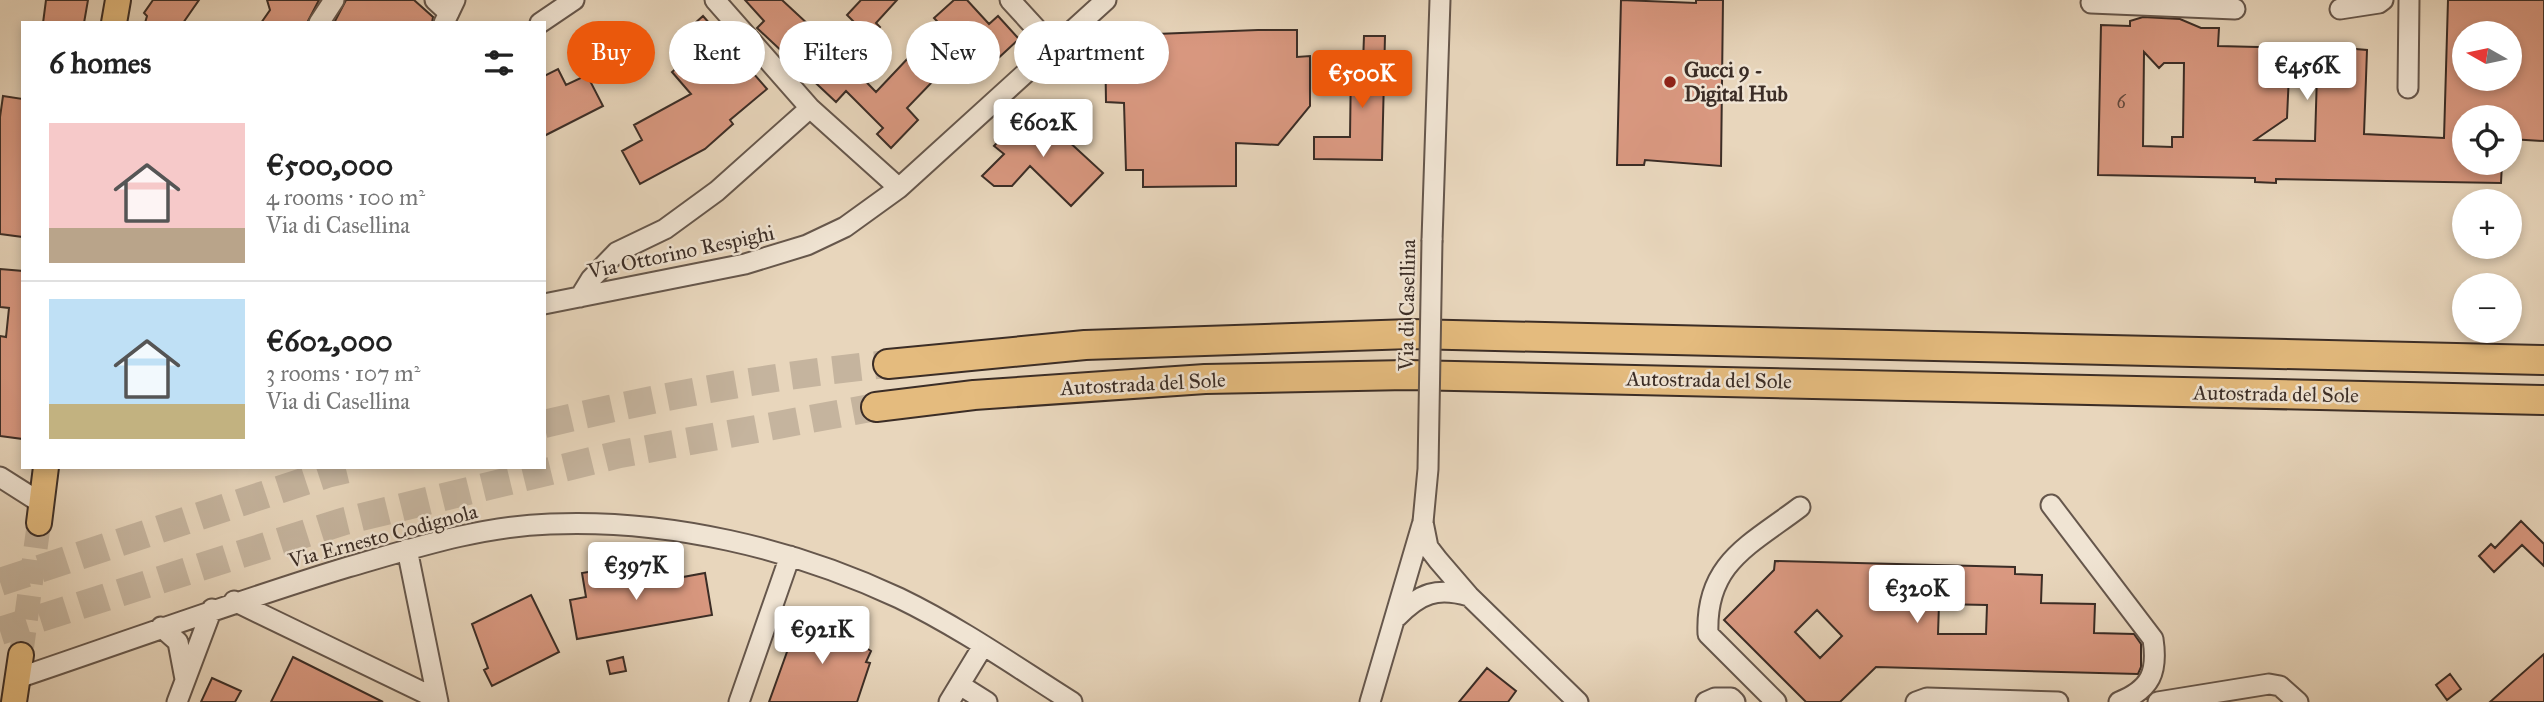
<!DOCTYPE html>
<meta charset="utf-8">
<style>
:root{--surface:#fff;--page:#f6f6f6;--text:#222;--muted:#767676;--line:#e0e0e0;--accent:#ea580c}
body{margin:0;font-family:"IM FELL Great Primer",serif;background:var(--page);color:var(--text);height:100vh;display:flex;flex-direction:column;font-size:26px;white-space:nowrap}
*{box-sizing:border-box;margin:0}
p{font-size:23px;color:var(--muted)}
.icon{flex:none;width:38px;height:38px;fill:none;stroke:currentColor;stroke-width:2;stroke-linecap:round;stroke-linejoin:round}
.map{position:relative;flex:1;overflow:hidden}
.panel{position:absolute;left:21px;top:21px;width:525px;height:448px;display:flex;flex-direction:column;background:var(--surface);border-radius:0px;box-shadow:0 4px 10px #0003}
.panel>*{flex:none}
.hud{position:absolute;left:567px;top:21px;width:665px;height:63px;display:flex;gap:14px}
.needle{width:46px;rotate:279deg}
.buttons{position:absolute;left:2452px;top:21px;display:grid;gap:14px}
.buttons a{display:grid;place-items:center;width:70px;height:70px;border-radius:50%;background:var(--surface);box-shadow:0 4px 10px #0003;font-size:35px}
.price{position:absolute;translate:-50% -60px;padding:0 16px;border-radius:7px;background:#fff;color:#222;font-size:23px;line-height:46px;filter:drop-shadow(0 2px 4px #0008)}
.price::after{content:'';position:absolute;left:50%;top:42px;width:21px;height:16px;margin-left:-10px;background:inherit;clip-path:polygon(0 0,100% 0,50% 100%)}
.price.active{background:var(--accent);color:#fff}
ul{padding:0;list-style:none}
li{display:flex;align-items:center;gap:21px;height:175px;padding:0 28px}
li+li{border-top:2px solid var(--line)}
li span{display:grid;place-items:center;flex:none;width:196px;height:140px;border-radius:0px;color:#555}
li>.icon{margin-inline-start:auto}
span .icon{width:84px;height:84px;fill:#fffc;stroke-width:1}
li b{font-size:30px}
h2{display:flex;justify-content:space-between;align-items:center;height:84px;padding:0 28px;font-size:30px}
.pill{padding:0 24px;border-radius:32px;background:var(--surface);box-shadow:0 4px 10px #0003;font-size:24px;line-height:63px}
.pill.active{background:var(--accent);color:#fff}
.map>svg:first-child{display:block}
.building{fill:#d99880;stroke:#3b2d26;stroke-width:2;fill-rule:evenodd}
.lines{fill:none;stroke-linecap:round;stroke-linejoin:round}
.major-tunnel{stroke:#c5b49e;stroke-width:24;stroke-dasharray:24 12;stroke-linecap:butt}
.highway-tunnel{stroke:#c5b49e;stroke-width:28;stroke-dasharray:28 14;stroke-linecap:butt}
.minor-casing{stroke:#66574c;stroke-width:23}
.major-casing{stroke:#3b2d26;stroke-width:28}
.highway-casing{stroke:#3b2d26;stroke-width:32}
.minor{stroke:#f0e4d3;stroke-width:19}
.major{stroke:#e4bb7e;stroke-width:24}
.highway{stroke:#e4bb7e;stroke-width:28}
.minor-bridge-casing{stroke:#66574c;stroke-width:23;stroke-linecap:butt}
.minor-bridge{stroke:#f0e4d3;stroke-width:19}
.poi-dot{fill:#8f2418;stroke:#f0e4d3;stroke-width:2.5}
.labels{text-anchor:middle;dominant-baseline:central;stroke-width:5;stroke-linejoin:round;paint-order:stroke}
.number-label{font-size:18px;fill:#62483c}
.poi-label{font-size:21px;font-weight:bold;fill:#3b2d26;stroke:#f0e4d3;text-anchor:start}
.street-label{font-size:21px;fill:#3b2d26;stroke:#f0e4d3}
</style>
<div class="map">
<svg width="2544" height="702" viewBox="0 0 2544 702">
<rect width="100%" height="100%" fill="#e8d6bc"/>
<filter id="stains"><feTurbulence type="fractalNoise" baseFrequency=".00286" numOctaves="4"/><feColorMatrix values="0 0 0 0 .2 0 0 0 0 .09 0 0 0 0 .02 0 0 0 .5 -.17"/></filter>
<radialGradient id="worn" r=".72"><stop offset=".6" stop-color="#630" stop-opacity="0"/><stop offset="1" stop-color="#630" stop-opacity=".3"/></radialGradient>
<!-- building -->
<path class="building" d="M46,0H88L84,23H43Z
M153,0H199L183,23H145L147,16L144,13Z
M267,0H319L307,23H261L270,10Z
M346,0H414L433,17L432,23H334Z
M745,0H782L810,26L806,28L833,54L836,51L876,92L911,55L935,79L907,108L918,120L891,148L877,134L883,128L846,91L836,102L757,28L764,21Z
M861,0H897L876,23L880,27L870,38L847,15Z
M954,0H967L989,24L998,16L1019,39L993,63L975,44L966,52L934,18Z
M1621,0L1696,3V0H1723L1721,166L1645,160L1644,165H1617Z
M2448,0H2544V141L2510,139V117H2464V163H2502L2501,183L2276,179V183L2255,182V178L2098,175L2101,25L2130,26V21L2143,17L2180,19L2201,28H2219L2218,46L2294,48L2295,44L2367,50L2364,134L2444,138ZM2464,33H2510V79H2464ZM2144,52L2159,68L2164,63H2184L2183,137H2172V147L2143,146ZM2289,74H2317L2315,141L2255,140L2287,118Z
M703,16L767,89L730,120L733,124L705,149L640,184L622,151L642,140L634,125L691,94L672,72L688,58L674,42Z
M1258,30H1297V57L1310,56V106L1278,145L1236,143V186L1143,187V170H1126L1124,103L1106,102L1105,36Z
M1364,36H1385L1382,160L1314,159V137H1350L1351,63H1363Z
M558,69L566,85L587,75L603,106L544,136V76Z
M3,96L23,99V237L0,234V117Z
M1026,112L1036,121L1041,116L1103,173L1071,206L1030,166L1012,186H994L982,176L1004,154L994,146Z
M0,269L23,271V439L0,436V336L6,337L9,308L0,307Z
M2521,521L2544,544V566L2522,545L2494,572L2479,556L2491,544L2495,548Z
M1775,561L2015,567V574L2042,575L2041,603L2095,604L2094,633L2134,634L2141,644V667L2138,674L1876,667L1840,702H1806L1724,620L1774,570ZM1939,604L1987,605L1986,634H1938ZM1817,610L1842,636L1820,658L1795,632Z
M630,565L634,586L705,573L712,615L577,639L570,600L586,597L582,573Z
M531,595L559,652L492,686L484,670L488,668L472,624Z
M814,612L871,651L866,662L870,663L857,702H769L792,638L795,639L799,628L808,630Z
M2544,654V702H2490Z
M293,657L383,702H271Z
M623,657L626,671L610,674L607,661Z
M1487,668L1516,691L1508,702H1459Z
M2450,674L2461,689L2447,700L2436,685Z
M212,678L241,691L235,702H201Z"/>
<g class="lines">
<!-- major-tunnel -->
<path class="major-tunnel" d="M21,655L39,523"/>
<!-- highway-tunnel -->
<path class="highway-tunnel" d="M544,424C657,397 773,375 888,364
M0,582L327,474L356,467
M0,631L345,521L620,454L876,407"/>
<defs>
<path id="minor" d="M435,0L449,13
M715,0L810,108L899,188
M1010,0L1052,46
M2091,3L2235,9
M2340,9L2379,3L2383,0
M319,23L334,0
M444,23L455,0
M540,23L574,0
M2408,88L2409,0
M1432,240L1440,0
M580,297L591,279L617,252L665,229L717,191L810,108
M544,304L745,264L807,245L845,227L899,188L1106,0
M0,477L41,503
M2051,505L2153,639C2158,672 2151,689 2119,702
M1423,522L1428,547L1438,560L1469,596L1578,702
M407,549L438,702
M234,601L437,699
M1397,617C1420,593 1437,587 1469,596
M161,627L178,642L185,679
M18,678C128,641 236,601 348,567C414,548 481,526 550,524C668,519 792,548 899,598C959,627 1015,666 1072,702
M960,685L987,702
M177,702L212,609
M739,702L790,556
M949,702L983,646
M1370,702L1422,525
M1706,702L1715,698H1731L1735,702
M1776,702L1708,634C1705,563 1750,545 1800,507
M1916,702L1927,698L2058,702
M2158,702L2269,684L2280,686L2298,702"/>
<path id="major" d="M114,23L118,0
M39,523L46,467
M14,702L21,655"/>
<path id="highway" d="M888,364L1085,345L1411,334L2544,360
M876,407L974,395L1205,379L1407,375L2544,400"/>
</defs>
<!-- minor casing -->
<use href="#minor" class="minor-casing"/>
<!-- major casing -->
<use href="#major" class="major-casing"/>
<!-- highway casing -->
<use href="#highway" class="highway-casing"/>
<!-- minor -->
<use href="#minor" class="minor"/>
<!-- major -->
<use href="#major" class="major"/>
<!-- highway -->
<use href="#highway" class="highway"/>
<defs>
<path id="minor-bridge" d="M1423,522L1428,469L1432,240"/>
</defs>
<!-- minor-bridge casing -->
<use href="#minor-bridge" class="minor-bridge-casing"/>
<!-- minor-bridge -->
<use href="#minor-bridge" class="minor-bridge"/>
</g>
<!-- markers -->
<circle class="poi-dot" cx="1670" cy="82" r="7"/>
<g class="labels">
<!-- number labels -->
<g class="number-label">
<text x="2121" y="102">6</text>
</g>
<!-- poi labels -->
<g class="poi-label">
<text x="1684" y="70">Gucci 9 -<tspan x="1684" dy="24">Digital Hub</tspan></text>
</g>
<!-- street labels -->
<g class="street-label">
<text transform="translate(681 252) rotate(-12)">Via Ottorino Respighi</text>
<text transform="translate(1407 305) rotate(-89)">Via di Casellina</text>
<text transform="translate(1709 380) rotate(1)">Autostrada del Sole</text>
<text transform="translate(1143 384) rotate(-3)">Autostrada del Sole</text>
<text transform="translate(2276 394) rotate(1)">Autostrada del Sole</text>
<text transform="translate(383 536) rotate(-15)">Via Ernesto Codignola</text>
</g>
</g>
<rect width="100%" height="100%" filter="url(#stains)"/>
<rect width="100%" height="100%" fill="url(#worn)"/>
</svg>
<div class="buttons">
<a><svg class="needle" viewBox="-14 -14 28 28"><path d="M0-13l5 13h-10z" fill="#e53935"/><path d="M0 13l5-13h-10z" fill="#767676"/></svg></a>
<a><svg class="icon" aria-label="locate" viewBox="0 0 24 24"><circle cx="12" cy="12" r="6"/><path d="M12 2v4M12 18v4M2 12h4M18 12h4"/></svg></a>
<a>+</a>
<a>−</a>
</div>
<b class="price" style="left:2307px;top:102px">€456K</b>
<b class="price active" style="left:1362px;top:110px">€500K</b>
<b class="price" style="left:1043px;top:159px">€602K</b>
<b class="price" style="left:636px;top:602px">€397K</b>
<b class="price" style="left:1917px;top:625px">€320K</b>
<b class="price" style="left:822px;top:666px">€921K</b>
<div class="hud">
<a class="pill active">Buy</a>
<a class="pill">Rent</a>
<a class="pill">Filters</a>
<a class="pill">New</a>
<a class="pill">Apartment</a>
</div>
<section class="panel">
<h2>6 homes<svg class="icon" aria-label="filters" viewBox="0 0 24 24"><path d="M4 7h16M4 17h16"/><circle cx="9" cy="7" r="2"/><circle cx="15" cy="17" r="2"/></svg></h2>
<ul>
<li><span style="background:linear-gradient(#f6c9c9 75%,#b9a48a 0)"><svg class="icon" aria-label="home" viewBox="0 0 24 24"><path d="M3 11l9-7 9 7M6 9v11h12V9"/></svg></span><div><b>€500,000</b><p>4 rooms · 100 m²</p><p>Via di Casellina</p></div></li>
<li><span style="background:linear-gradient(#bfe0f5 75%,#c2b280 0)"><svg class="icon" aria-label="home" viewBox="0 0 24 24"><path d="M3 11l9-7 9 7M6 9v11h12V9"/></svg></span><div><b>€602,000</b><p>3 rooms · 107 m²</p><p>Via di Casellina</p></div></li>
</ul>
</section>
</div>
